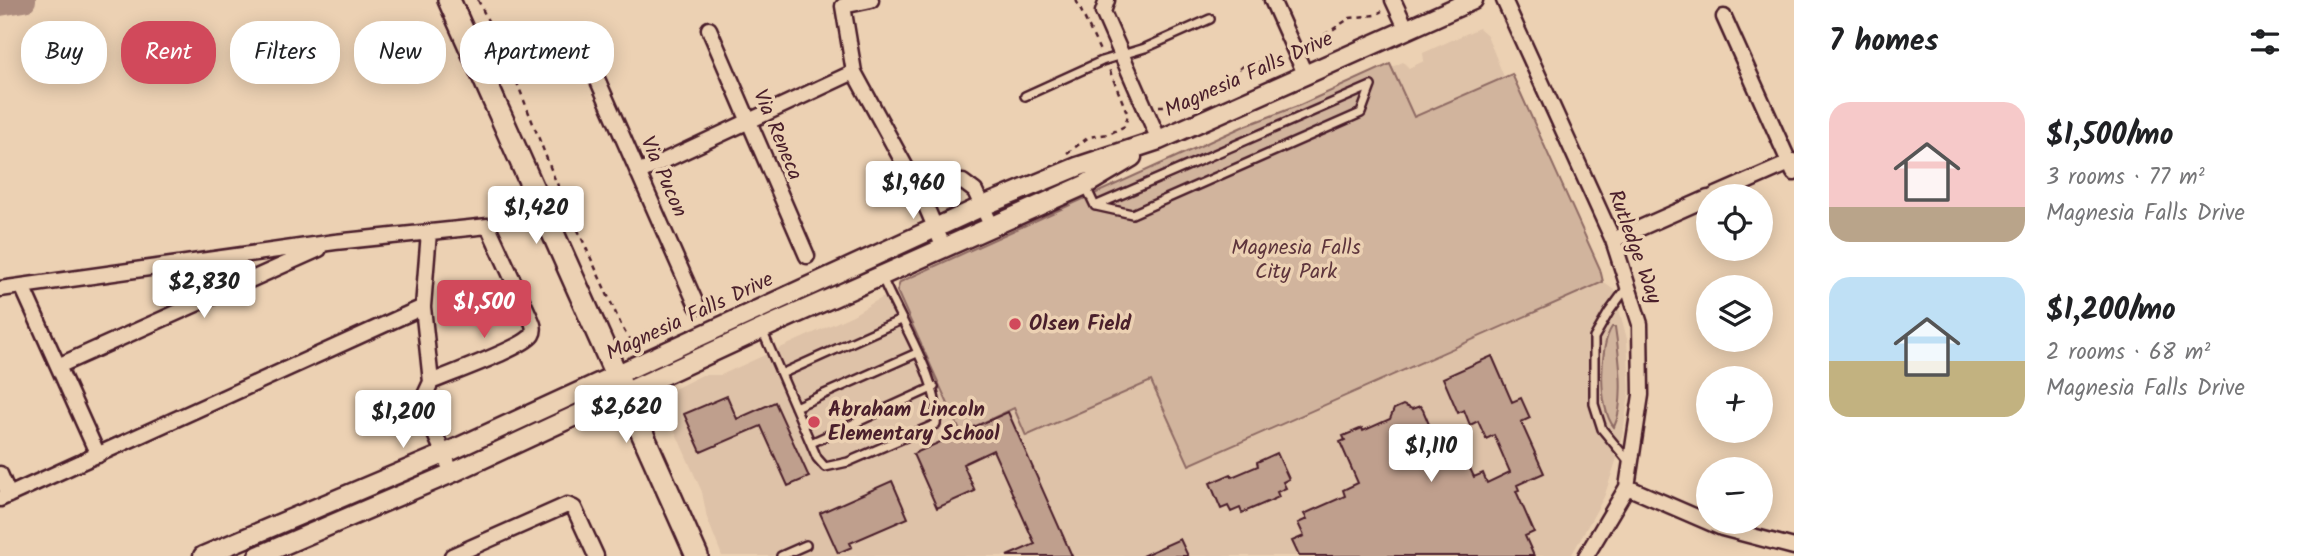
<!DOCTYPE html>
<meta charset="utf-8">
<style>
:root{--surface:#fff;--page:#f6f6f6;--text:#202124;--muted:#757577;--accent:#d1495b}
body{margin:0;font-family:Kalam,sans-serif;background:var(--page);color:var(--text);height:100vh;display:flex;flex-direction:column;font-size:26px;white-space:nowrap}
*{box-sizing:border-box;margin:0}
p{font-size:23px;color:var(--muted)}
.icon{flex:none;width:38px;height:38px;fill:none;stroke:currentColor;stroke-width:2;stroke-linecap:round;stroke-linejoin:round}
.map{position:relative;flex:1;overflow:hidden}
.details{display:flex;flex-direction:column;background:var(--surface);width:525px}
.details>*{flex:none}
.guide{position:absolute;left:21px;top:21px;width:665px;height:63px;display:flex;gap:14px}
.tools{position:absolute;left:1696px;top:184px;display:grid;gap:14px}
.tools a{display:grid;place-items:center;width:77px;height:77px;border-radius:50%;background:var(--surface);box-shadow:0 4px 18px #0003;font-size:35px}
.price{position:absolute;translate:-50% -60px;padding:0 16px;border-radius:7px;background:#fff;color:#222;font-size:23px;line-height:46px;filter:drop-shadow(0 2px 4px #0008)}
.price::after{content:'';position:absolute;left:50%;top:42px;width:21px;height:16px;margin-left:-10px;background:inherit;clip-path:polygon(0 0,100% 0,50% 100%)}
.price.selected{background:var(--accent);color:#fff}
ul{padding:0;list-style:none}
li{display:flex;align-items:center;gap:21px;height:175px;padding:0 35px}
li span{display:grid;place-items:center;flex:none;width:196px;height:140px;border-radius:21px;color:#555}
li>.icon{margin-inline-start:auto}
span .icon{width:84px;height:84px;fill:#fffc;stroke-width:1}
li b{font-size:30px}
h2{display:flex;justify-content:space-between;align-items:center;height:84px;padding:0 35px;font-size:30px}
.chip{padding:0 24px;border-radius:28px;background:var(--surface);box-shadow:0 4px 18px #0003;font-size:24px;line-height:63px}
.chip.selected{background:var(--accent);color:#fff}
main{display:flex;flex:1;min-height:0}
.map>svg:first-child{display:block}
.built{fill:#dec2a8}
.green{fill:#d1b49d;stroke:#8e6a64;stroke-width:2}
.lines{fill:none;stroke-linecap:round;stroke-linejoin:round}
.river{stroke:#ac8b7d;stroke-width:24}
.building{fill:#bf9f8d;stroke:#4a1f2b;stroke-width:2}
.service-casing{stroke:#4a1f2b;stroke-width:12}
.minor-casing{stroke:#4a1f2b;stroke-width:19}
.tertiary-casing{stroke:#4a1f2b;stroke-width:23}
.secondary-casing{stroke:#4a1f2b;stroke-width:26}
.path{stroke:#4a1f2b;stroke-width:2.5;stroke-dasharray:5 5;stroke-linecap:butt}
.service{stroke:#ecd1b3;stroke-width:7}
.minor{stroke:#ecd1b3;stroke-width:14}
.tertiary{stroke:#ecd1b3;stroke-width:18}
.secondary{stroke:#ecd1b3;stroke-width:21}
.poi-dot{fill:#d1495b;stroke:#ecd1b3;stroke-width:2.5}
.labels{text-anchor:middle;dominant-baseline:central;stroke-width:7;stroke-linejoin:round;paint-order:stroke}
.street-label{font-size:21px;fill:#4a1f2b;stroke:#ecd1b3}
.park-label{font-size:21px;fill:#5e353c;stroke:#ecd1b3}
.poi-label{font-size:21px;font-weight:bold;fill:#4a1f2b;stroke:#ecd1b3;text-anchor:start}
</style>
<main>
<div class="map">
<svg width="1794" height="556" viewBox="0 0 1794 556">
<rect width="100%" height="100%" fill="#ecd1b3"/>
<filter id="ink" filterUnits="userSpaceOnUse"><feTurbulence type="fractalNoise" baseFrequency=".0143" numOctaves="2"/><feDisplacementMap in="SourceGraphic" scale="14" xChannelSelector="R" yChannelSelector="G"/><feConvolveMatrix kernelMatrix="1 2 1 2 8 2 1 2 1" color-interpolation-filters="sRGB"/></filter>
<g filter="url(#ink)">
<!-- built -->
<path class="built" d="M1479,28L1487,35L1504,77L1414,118L1392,67L1403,62L1409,68L1424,61L1423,53Z
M1603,282L1614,290L1627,339L1630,390L1620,449L1604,497L1571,556H722L707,518L702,492L666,411L670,391L702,375H721L853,315L874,302L897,291L961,432L1014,408L1027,436L1151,381L1189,465Z"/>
<!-- green -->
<path class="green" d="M1390,64L1414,117L1512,74L1600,269L1603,282L1189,465L1151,381L1026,436L1014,408L961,433L897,291L900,282L1242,127L1300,105Z
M1612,327H1615C1619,354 1626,402 1614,427C1598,409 1599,345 1612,327Z"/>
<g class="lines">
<!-- river -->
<path class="river" d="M0,4L24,0"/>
</g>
<!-- building -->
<path class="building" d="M1492,356L1512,402L1521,398L1530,418L1521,422L1544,473L1517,485L1519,490L1516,491L1534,532L1525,536L1534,556H1299L1292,541L1304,536L1298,523L1307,519L1304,514L1345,496L1343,490L1358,483L1340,442L1345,440L1343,436L1362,428L1363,431L1390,419L1394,409L1403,405L1412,409L1420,406L1423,410L1431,429L1419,435L1428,457L1458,443L1474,477L1483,473L1487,483L1510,472L1494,435L1486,439L1478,421L1470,425L1464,410L1458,413L1443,378Z
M727,396L737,419L775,402L809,477L788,486L761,426L701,452L684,414Z
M1008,412L1072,556H1007L1035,544L993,450L963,464L975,491L937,508L913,454Z
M1277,453L1289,479L1283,482L1286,488L1277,492L1279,497L1242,513L1240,508L1231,512L1228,506L1221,509L1210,483L1231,474L1232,477L1258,466L1257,462Z
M892,481L908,518L850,543L852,547L838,553L820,513Z
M1180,539L1188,556H1142Z"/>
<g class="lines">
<defs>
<path id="service" d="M1025,96L1102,61L1145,48L1210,19
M1085,185L1095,206L1371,86
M1096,206L1132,214L1361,113L1371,86
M1628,286L1609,312L1594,338V404L1602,429L1630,463
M762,330L817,458L825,467L848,462L936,424C943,385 897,316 882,277
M781,374L901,320
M795,407L917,353
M811,443L934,387
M781,556L806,545"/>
<path id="minor" d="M871,0L843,6L854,72L922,197L944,248
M1107,0L1103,12L1159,140
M1272,0L1306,76
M1393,0L1407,30
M1504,0L1613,240L1640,324L1641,395L1627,487L1586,556
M1724,17L1794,173
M709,29L807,256
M591,65L697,306
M638,173L854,72
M912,179C930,185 944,185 963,182L975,191L992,227
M1714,196L1794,161
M1613,240L1708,198
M22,286L98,455
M0,289L335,242L488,226L529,315C532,322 536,328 532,335C523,348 449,374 431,382L423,307
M58,366L319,249
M431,382L424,397V409L452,473
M0,474L9,495
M1627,487L1722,528L1794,547
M0,499L423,307L429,232
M452,556L567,505L574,508L596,556"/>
<path id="tertiary" d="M203,556L444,454L983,206L1077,167L1159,140L1473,0
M258,556L452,473L773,324L1085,185L1132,157"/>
<path id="secondary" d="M449,0L697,556"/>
</defs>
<!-- service casing -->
<use href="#service" class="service-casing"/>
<!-- minor casing -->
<use href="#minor" class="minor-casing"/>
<!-- tertiary casing -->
<use href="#tertiary" class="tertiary-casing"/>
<!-- secondary casing -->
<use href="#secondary" class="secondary-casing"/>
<!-- path -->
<path class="path" d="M478,0L516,80L554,177L622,327C628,338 632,345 646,342
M1076,0L1100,51
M1308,46L1350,18L1375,15L1382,11
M1159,106H1172L1218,85L1243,66L1283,57
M1067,153L1089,137L1109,134L1125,126L1128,115L1109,69"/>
<!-- service -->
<use href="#service" class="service"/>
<!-- minor -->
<use href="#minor" class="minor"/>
<!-- tertiary -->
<use href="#tertiary" class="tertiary"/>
<!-- secondary -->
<use href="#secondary" class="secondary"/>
</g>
</g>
<!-- markers -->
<g class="poi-dot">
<circle cx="1015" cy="324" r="7"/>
<circle cx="814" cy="422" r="7"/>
</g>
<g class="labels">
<!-- street labels -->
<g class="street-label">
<text transform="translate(1249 75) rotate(-24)">Magnesia Falls Drive</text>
<text transform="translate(777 135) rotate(67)">Via Reneca</text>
<text transform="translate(663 177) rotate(66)">Via Pucon</text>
<text transform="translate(1634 247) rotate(70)">Rutledge Way</text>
<text transform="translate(690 317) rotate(-25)">Magnesia Falls Drive</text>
</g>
<!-- park labels -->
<g class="park-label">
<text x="1296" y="248">Magnesia Falls<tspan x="1296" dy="24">City Park</tspan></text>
</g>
<!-- poi labels -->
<g class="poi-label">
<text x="1029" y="324">Olsen Field</text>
<text x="828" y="410">Abraham Lincoln<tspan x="828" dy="24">Elementary School</tspan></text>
</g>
</g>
</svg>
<div class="tools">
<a><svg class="icon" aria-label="locate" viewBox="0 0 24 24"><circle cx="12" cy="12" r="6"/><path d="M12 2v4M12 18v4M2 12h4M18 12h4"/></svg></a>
<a><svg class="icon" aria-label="layers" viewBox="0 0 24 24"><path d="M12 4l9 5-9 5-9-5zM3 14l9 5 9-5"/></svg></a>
<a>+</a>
<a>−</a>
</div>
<b class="price" style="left:913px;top:221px">$1,960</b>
<b class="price" style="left:536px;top:246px">$1,420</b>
<b class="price" style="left:204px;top:320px">$2,830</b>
<b class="price selected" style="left:484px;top:340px">$1,500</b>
<b class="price" style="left:626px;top:445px">$2,620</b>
<b class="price" style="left:403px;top:450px">$1,200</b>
<b class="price" style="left:1431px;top:484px">$1,110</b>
<div class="guide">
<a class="chip">Buy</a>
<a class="chip selected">Rent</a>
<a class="chip">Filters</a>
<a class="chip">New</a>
<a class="chip">Apartment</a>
</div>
</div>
<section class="details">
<h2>7 homes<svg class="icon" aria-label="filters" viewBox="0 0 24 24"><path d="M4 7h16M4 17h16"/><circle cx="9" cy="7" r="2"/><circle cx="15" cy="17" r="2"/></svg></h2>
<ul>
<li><span style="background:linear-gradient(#f6c9c9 75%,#b9a48a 0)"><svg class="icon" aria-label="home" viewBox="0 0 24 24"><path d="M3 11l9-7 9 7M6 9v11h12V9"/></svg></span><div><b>$1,500/mo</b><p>3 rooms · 77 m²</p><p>Magnesia Falls Drive</p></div></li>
<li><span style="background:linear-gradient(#bfe0f5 60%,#c2b280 0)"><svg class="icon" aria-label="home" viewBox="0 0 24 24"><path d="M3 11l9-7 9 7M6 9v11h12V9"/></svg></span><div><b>$1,200/mo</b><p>2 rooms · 68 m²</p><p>Magnesia Falls Drive</p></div></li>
</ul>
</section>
</main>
